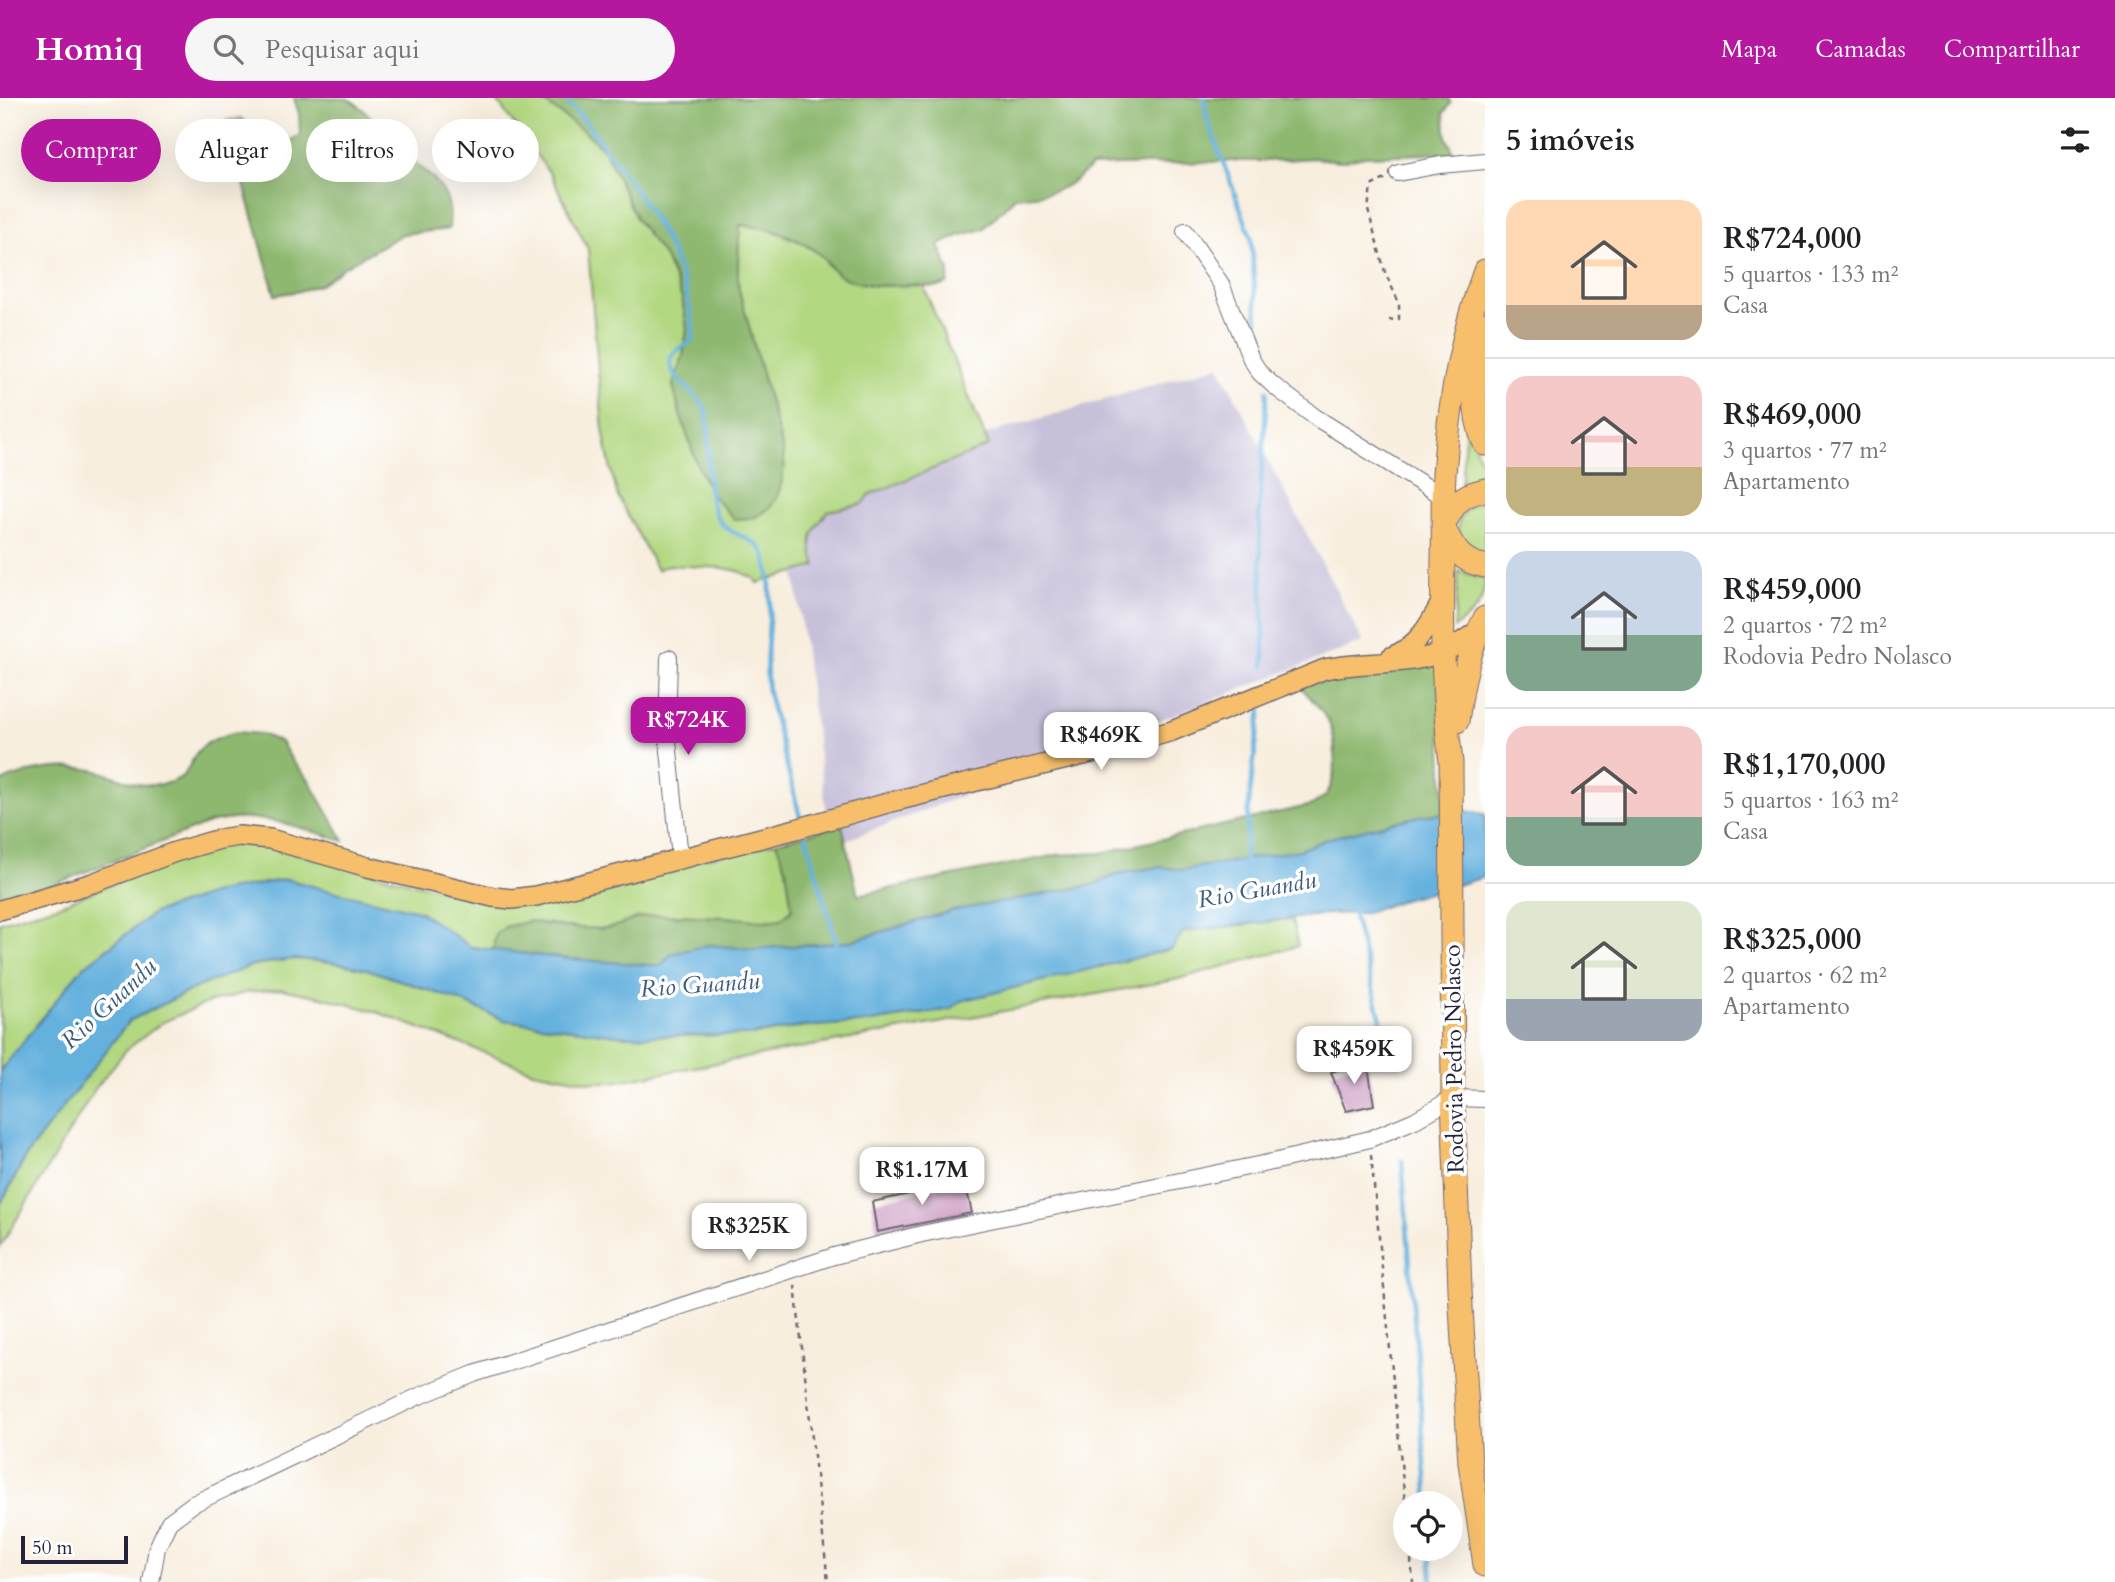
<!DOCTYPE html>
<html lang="pt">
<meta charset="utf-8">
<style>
:root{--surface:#fff;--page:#f6f6f6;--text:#202124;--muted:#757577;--line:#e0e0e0;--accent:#b5179e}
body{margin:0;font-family:Cardo,serif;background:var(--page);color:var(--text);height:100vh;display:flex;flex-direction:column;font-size:26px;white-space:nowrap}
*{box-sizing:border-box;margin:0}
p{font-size:23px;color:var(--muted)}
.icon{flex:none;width:38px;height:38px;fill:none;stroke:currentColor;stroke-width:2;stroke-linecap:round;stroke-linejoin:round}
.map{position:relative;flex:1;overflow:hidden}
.drawer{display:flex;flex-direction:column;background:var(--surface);width:630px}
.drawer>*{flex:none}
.banner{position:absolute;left:21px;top:21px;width:665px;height:63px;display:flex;gap:14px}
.buttons{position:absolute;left:1393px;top:1393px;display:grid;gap:14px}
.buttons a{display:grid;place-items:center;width:70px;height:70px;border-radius:50%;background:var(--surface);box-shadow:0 7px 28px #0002;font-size:35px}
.scale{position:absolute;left:21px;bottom:18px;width:107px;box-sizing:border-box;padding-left:7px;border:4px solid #22223b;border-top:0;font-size:19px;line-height:24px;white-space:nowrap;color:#22223b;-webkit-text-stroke:5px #fff;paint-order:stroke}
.price{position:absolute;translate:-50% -60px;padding:0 16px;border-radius:14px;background:#fff;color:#222;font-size:23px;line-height:46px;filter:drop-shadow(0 2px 4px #0008)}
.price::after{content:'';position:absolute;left:50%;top:42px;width:21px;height:16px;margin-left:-10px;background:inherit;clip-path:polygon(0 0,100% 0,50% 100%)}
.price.current{background:var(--accent);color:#fff}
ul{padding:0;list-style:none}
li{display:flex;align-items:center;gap:21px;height:175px;padding:0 21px}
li+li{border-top:2px solid var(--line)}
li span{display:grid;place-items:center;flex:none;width:196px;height:140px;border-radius:21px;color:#555}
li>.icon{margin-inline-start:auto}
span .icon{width:84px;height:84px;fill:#fffc;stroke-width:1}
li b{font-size:30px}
h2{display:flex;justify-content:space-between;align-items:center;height:84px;padding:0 21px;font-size:30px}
.pill{padding:0 24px;border-radius:32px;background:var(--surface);box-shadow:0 7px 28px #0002;font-size:24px;line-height:63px}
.pill.current{background:var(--accent);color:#fff}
header{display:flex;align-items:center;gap:42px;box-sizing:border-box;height:98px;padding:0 35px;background:var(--accent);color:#fff}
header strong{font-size:33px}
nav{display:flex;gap:38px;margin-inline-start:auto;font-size:24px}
.search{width:490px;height:63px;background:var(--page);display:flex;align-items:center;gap:18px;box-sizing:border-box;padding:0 24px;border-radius:38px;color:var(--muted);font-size:26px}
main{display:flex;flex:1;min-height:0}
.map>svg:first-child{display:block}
.industrial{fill:#c7c0d9}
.green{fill:#b3d882;stroke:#6a7d5e;stroke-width:2}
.forest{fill:#8eb870;stroke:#586d56;stroke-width:2}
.water{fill:#65b1de;stroke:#446a8c;stroke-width:2}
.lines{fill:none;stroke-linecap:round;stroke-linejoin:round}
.stream{stroke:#65b1de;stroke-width:4.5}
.building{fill:#c995bf}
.minor-casing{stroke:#6d6974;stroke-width:18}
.major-casing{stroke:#6d6974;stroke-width:22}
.highway-casing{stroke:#6d6974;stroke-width:25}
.path{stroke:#6d6974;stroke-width:2.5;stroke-dasharray:5 5;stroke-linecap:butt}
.minor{stroke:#fff;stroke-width:16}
.major{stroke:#f7bf6c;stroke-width:19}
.highway{stroke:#f7bf6c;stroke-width:23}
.labels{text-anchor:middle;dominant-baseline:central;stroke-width:7;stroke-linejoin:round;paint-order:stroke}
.street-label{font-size:23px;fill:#22223b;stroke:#fff}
.water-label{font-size:24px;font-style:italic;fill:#3d5b7c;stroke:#fff}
</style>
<header>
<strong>Homiq</strong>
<div class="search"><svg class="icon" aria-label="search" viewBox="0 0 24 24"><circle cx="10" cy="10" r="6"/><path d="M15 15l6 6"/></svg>Pesquisar aqui</div>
<nav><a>Mapa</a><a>Camadas</a><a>Compartilhar</a></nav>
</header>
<main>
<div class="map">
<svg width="1485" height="1484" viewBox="0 0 1485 1484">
<rect width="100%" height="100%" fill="#fff"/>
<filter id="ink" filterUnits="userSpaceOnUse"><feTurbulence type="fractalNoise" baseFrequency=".0143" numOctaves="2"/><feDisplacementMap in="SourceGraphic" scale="14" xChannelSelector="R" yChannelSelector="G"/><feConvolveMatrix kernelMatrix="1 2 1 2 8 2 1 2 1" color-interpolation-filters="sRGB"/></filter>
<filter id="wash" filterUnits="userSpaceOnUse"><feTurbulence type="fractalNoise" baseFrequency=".00686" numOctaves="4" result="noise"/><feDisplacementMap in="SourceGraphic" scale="28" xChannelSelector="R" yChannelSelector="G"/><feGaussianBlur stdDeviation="1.57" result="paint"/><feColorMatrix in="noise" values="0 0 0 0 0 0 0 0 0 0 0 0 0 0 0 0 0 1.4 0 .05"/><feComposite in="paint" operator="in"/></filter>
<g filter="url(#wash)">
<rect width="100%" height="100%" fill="#f8eede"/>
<!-- industrial -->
<path class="industrial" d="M1219,268L1363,544L831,748L784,396Z"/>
<!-- green -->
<path class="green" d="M495,0H539L590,38L605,53L637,122L665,160L682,200L687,231L683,259L673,287L680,316L697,366L785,370L783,352L739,192C736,170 740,149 739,127L765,129L800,144L821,157L831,171L874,188L923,187L989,348L869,397L863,406L828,413C811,435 807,441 816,468L757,485L754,480L738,473L723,470L668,467L657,472L618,399L610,368L603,331L588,151L551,77Z
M1466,326L1478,357L1485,367V380H1476L1461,387Z
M1485,402V459C1481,457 1473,456 1469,453C1466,450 1465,446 1463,443C1450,424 1466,407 1485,402Z
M1459,473L1475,479H1485C1485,506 1475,515 1454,530Z
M237,741L501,807L776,744L786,770L792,811L781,821L764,823L682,817L637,820L614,829L598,831L564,829L548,825L494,842V852L471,849L447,833L287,781L218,794L154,815L82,870L0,973V824L57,808L216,745Z
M1292,821L1298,848L1174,882L613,984H592L533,973L377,914L326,900L282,891L249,894L207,905L163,924L126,952L95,991L0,1149V1107L28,1055L129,923L197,889L253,867L294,861L331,864L367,871L463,904L504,922L625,938L751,937L800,929L872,924L951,911L961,903L1182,834Z"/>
<!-- forest -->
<path class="forest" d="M294,0C305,0 340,0 348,1C366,9 391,43 405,57C417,69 432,76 441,90C451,105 450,114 449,131L403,136L344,169L321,186L300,193L275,197L226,22L241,20L258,35L279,47L300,38L299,16Z
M539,0H1449L1451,5L1444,15L1447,40L1454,55L1365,58L1341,63L1315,60L1265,63H1234L1091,68C1068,93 1048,97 1015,99L983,131L958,138L939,147L949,172L948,185C934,192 927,187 911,187C890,188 868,189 847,181C834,177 829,165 819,156C797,138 768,129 740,127C739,149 736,171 739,192L783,352C785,379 782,411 752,420C747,421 740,420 734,421L711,396L697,366L680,316L673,287L683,259L687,231L682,200L676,183L665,160L637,122L605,53L590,38Z
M1438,561L1445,715L1419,718L1330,740L1300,752L1183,772L1159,769L1118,776L1094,787L952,813L848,844L753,851L708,847L661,868L569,861L494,852V842L497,835L505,829L529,823L564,829L598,831L614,829L637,820L655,817L726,819L764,823L781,821L792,811L786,770L776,744L842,727L858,797L1057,757L1101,755L1312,707C1316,704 1322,701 1326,697C1338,681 1337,642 1329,625C1323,612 1310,600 1301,589L1316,582Z
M237,634L261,636L281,644L293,664L309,682L344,743C297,729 258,712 209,725L50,788L0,802V685C30,669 72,665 105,675C127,683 143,691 167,685C191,680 187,665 199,652C210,641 222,638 237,634Z"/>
<!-- water -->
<path class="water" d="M1466,713L1485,716V779L1399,803L1366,815L1329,816L1183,834L1172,851L961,903L951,911L872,924L800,929L751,937L625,938L504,922L463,904L367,871L331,864L294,861L253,867L197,889L129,923L28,1055L0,1107V973L82,870L154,815L218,794L287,781L323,791L419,813L471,849L569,861L661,868L671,856L708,847L753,851L848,844L952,813L1094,787L1118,776L1159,769L1183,772L1300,752L1330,740L1419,718Z"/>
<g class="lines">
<!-- stream -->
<path class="stream" d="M562,0C580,14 594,35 607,53C649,108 690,168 693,240C688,249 673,250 671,261C666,282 702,294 707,317C713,349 701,393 719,422C730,440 761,438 766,461C777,502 762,550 768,594L801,723
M1204,0L1207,21L1251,139L1257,222
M1264,568V540L1259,415L1267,293
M805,735L837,847
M1245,767C1244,755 1246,745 1247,734C1249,693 1255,652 1261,612
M1352,811L1381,922
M1402,1062L1428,1405
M1430,1451L1432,1484"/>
</g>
<g id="blocks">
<!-- building -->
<path class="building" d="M1367,962L1374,1007L1346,1013L1331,974Z
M965,1084L972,1115L877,1134L872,1104Z"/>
</g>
</g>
<g filter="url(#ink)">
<use href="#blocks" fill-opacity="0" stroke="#6d6974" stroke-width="2"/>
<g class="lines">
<defs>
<path id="minor" d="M1398,75L1440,67L1485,63
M1185,133L1221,186L1251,261L1260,275L1274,288L1315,319L1443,399
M669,560L667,634L680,759
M151,1484L157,1450L169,1424L193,1406L417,1299L474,1276L834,1158L922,1136L1277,1063L1370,1041L1415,1022L1453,1000L1485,1001"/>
<path id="major" d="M1391,559C1418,548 1429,528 1442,503
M0,812L93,785L175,754L220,741L239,738L270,741L368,769L493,799L512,801L536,798L796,731L891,704L1120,648L1172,633L1325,571C1363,563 1404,568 1441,555C1454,551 1467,540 1479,532"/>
<path id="highway" d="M1485,173C1461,237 1449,307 1444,376C1442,404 1444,433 1443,461C1442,529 1442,597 1451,664L1453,1000L1460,1192L1470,1365L1485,1467
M1482,226C1476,266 1468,308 1485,346
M1485,392C1459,397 1453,407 1443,429C1453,449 1461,465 1485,468
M1457,623C1462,588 1468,552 1485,520"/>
</defs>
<!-- minor casing -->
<use href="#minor" class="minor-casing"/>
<!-- major casing -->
<use href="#major" class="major-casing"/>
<!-- highway casing -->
<use href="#highway" class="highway-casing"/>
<!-- path -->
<path class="path" d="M1385,81L1371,88L1368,112L1385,174L1399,205V221L1389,222
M1371,1057L1405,1405
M795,1187L828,1484
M1410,1451L1413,1484"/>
<!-- minor -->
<use href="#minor" class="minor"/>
<!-- major -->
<use href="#major" class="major"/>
<!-- highway -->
<use href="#highway" class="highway"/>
</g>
</g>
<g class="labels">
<!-- street labels -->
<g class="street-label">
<text transform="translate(1454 961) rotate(-91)">Rodovia Pedro Nolasco</text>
</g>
<!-- water labels -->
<g class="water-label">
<text transform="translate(1257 792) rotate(-10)">Rio Guandu</text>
<text transform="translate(700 887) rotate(-4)">Rio Guandu</text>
<text transform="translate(109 906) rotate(-43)">Rio Guandu</text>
</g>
</g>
</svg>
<div class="buttons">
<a><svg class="icon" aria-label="locate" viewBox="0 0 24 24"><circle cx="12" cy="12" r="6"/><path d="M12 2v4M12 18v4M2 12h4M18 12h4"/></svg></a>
</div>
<div class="scale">50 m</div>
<b class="price current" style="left:688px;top:659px">R$724K</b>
<b class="price" style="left:1101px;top:674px">R$469K</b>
<b class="price" style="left:1354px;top:988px">R$459K</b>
<b class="price" style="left:922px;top:1109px">R$1.17M</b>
<b class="price" style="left:749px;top:1165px">R$325K</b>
<div class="banner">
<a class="pill current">Comprar</a>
<a class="pill">Alugar</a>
<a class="pill">Filtros</a>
<a class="pill">Novo</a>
</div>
</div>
<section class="drawer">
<h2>5 imóveis<svg class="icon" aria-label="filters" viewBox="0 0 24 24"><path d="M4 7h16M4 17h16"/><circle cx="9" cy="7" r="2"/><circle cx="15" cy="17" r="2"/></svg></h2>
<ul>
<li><span style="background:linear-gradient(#ffd9b3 75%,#b9a48a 0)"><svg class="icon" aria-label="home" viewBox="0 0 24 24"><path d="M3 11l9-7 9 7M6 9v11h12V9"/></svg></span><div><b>R$724,000</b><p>5 quartos · 133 m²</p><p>Casa</p></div></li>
<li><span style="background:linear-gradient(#f6c9c9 65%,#c2b280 0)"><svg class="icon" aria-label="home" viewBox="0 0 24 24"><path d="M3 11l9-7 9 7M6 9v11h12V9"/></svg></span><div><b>R$469,000</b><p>3 quartos · 77 m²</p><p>Apartamento</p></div></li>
<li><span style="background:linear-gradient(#c9d6e8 60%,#7fa58c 0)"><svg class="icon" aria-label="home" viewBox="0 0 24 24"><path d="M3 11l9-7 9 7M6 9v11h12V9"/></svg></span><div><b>R$459,000</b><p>2 quartos · 72 m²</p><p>Rodovia Pedro Nolasco</p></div></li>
<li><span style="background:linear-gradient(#f6c9c9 65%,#7fa58c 0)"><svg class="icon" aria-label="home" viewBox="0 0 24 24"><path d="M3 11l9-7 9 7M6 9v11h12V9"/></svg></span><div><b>R$1,170,000</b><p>5 quartos · 163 m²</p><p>Casa</p></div></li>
<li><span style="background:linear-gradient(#dfe7d0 70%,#9aa5b1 0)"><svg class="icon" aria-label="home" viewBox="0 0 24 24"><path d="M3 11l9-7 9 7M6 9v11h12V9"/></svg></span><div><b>R$325,000</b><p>2 quartos · 62 m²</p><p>Apartamento</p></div></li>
</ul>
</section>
</main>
